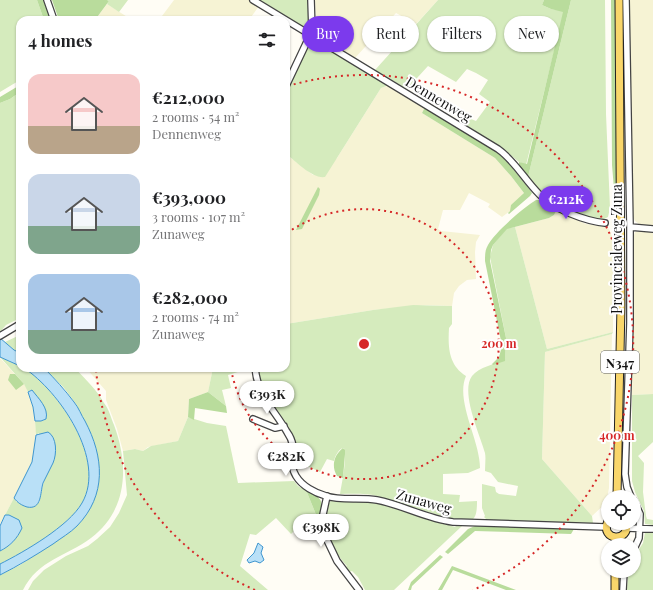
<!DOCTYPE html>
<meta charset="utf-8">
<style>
:root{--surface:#fff;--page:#f6f6f6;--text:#202124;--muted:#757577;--accent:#7c3aed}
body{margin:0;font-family:"Playfair Display",serif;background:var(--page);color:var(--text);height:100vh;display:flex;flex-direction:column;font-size:15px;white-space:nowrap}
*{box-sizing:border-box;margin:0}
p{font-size:13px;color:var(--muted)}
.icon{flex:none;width:22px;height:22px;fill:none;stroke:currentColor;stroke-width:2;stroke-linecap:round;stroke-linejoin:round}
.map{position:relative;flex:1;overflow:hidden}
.sheet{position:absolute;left:16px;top:16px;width:274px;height:356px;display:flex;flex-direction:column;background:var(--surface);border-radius:12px;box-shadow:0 1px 3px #0004}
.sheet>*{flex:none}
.banner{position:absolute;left:302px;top:16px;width:291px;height:36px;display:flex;gap:8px}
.buttons{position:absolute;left:601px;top:490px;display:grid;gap:8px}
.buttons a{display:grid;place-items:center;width:40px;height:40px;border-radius:50%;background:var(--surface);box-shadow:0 1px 3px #0004;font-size:20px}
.price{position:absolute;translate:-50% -34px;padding:0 9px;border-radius:14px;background:#fff;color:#222;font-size:13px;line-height:26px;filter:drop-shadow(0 1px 2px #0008)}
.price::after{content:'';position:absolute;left:50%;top:24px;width:12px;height:9px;margin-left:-6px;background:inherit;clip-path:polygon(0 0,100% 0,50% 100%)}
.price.selected{background:var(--accent);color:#fff}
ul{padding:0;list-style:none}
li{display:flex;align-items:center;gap:12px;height:100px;padding:0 12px}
li span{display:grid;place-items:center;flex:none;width:112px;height:80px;border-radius:12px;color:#555}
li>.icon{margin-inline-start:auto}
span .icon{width:48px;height:48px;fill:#fffc;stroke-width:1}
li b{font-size:17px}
h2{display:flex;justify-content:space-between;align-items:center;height:48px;padding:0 12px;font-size:17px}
.tag{padding:0 14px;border-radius:18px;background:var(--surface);box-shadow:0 1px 3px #0004;font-size:14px;line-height:36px}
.tag.selected{background:var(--accent);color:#fff}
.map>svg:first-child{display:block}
.farmland{fill:#f6f3d4}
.green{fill:#d5ebbd}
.forest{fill:#b9dc9c}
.water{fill:#b9e0f7;stroke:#3f96cf}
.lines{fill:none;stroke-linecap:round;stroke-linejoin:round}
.minor-casing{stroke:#444;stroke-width:8}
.major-casing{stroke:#222;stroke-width:9}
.minor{stroke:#fff;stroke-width:5.5}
.major{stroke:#f9d66b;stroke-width:7}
.ring{fill:none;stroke:#d62828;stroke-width:2;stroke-dasharray:2 4}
.labels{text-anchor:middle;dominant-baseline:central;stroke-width:4;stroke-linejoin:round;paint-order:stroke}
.shield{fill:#fff;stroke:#585858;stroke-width:1}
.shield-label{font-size:13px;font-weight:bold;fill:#111}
.street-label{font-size:14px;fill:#111;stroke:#fff}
.centre{fill:#d62828;stroke:#fff;stroke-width:2}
.ring-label{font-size:12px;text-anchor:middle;font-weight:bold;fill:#d62828;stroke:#fff;stroke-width:4;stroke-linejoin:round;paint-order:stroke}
</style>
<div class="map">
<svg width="653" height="590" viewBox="0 0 653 590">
<rect width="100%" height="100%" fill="#fffdf5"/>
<!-- farmland -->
<path class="farmland" d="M174,0H249L259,6L249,20H159Z
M315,0H438L416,24L396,13L355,58L317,34Z
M629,0H653V226L639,224L635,221L633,217L630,96Z
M107,4L132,20H95Z
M389,85L425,107L422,113L495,158L511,176L524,193L510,211L502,217L488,207L490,204L469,193L460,210H443L438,229L441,231L480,235L476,242L475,252L476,279L467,280L459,286L454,293L452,306L426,305L373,310L286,324V154L313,175L337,158L381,88Z
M556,211L586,224L606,227L609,229L613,239V332L547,349L515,227L549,218L554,215Z
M641,231L653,232V394L632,395L634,235L635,232Z
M612,334L609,488L606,503L592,516L542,459L545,352Z
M0,358L24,384L27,388L33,407L36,431L34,456L30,469L0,524Z
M86,368H213L208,392L189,399L188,417L178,441L148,447L143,451L135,449L123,451L117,429L106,400V391Z"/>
<!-- green -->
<path class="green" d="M0,0H37L44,20H20V80L0,92Z
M107,0H128L119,12L107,4L109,1Z
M260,0H309L310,26L309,30Z
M438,0H544L542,5L551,9L564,11L526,165L519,162L503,149L463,123L471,119L476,121L490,102L479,94L488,80L476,73L467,69L456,82L428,66L407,89L375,70Z
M571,0H605L606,114L610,208L608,217L602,220L586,217L545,197L528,177Z
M314,39L389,85L381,88L325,177C312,179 296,161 286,154V93L310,43Z
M20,92V318L6,325L0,332V103L10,99Z
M515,227L547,349L613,332L612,334L545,352L542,459L592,516L593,523L487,520L484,517L485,516L482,508V484L495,487L496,492L499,494L516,496L518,486L498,482L491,473L485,471C485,465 486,458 485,453C480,435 460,392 472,376C479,367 495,364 505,360L506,338L490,257L493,245L507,228Z
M413,305L452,306V324L449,328C448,346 448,365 466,376C455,401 480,440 480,468L468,473L443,474V494L460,495L459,502L477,501C477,506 477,516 473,519C461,526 393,500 377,496C365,493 352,494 340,494C342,481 347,461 344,448C339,448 335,456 334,461L327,459L320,472L294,460L288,428L261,387L257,368H286V324L373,310Z
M20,335V353L14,350L5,342Z
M0,357L20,366V368C30,368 38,378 44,385C70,412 104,465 82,503C70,525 23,553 0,564V551L10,545L19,534L9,515H5L14,498L17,502L39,503C41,495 42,486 45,478L39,433L36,435L35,421H42L46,419L31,390L28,392L24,384Z
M44,368H75C85,379 97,390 104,403C109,409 111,418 114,425C129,465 128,510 91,538C67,556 38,560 23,590H0V575L20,565L63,537L77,526L88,513L94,441L76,404L64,388Z
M213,368H251L228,375L231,388L222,390L226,406L208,392Z
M653,394V442L638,456L644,463L643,492L646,516L647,519L653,520V525L645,524L644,511L635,492L632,481V395Z
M188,417L207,423L226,426L238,483L294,481L298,486L306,490L319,522H303L291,534L276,518L256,535L250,534L240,566L268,590H28L33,581L44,570L66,556L88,546L97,539L110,527L119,513L127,495L123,451L135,449L143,451L151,446L178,441Z
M331,501L364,502L380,504L455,527L456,526H462L394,590H365L358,577L352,571L349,572L345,568L347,566C334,553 315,517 331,501Z
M647,532H653V590H627L628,571H634V557L643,543L645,533Z"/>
<!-- forest -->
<path class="forest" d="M37,0H46L53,20H44Z
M52,0H107L109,1L95,20H59Z
M544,0H571L528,177L519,166V162L527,164L563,12L551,9L542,5Z
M611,0H615L617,204L614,189L612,165Z
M20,85V92L10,99L0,103V97Z
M425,107L497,152L510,165L530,190L532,193L530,196L509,214L508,213L510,211L511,205L524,193L511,176L495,158L422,113Z
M318,187L320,189L319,195L302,229L296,230Z
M536,200H540L556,211L554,215L549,218L507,229L493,245L491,250L490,261L506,338L505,361L493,365L492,364L499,357L502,346L485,261C485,255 485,250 488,245C494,233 524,207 536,200Z
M10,374H15L24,384L16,390L8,380Z
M208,392L226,406L227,413L195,408L194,420L188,417L189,399Z
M343,448L345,450V454L343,478L337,476C331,466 334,455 343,448Z
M306,490C326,500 322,501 319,522Z
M475,526L574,529L571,534L475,531L448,554L445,552L468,529Z
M440,555L443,557L412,586L411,590H408L411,582Z
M452,566L516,590H506L453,570L442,590H438Z"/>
<!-- water -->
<path class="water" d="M0,338L14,350L20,353V366L0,357Z
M24,368H44C55,379 65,390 74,402C79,408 81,415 85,421C104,457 107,495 77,526C70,533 61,538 53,544C36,555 18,566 0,575V564C24,552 69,526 82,503C107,460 59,391 24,368Z
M32,390C38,398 49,408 46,419L41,421H35L33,407L28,392Z
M48,432C57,437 57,454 53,463C50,470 46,476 43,483C40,493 42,510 27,507C21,505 18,503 14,498L32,462L36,435Z
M5,515H9L19,520L22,528C17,539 10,546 0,551V526Z
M258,543L263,547L261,553L264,560L260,563L255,561L249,563L247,560L254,553Z"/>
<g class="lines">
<defs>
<path id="minor" d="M47,0L54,20
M253,0L498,149C515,161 524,179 539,194C553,209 585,221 605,223
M626,0L630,227V323L625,474L627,487L631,497
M286,86L312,31L311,0
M630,227L653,229
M0,336L20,324
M255,368C258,397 274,409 287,432C290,436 292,441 293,446C293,456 290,467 296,476C302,486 315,493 326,496C341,501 361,497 377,500C403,505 427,519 453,522L606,527
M253,419L275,428L284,426
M327,496L322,519L326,538L337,561L359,590
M634,501L640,514L639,538L634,549
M627,528L653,529
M623,590L624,571"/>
<path id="major" d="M617,497L621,305L619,0
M608,521C599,541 631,543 626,523
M615,590V571"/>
</defs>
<!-- minor casing -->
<use href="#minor" class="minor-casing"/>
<!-- major casing -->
<use href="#major" class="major-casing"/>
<!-- minor -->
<use href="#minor" class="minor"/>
<!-- major -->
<use href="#major" class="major"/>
</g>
<!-- distance rings -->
<g class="ring">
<path d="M287 233A135 135 0 1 1 231 369"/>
<path d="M255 590A269 269 0 0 1 96 370M288 86A269 269 0 0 1 473 590"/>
</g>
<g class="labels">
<!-- shield labels -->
<rect class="shield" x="601" y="351" width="38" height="22" rx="3"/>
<g class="shield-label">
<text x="620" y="362">N347</text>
</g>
<!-- street labels -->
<g class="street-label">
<text transform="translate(439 99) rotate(31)">Dennenweg</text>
<text transform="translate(616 249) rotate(-90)">Provincialeweg Zuna</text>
<text transform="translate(424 501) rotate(16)">Zunaweg</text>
</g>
</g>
<circle cx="364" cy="344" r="6" class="centre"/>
<g class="ring-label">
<text x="499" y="348">200 m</text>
<text x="617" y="440">400 m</text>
</g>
</svg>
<div class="buttons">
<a><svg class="icon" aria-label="locate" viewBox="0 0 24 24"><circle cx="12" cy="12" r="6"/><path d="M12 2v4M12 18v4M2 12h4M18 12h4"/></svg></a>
<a><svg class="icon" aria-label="layers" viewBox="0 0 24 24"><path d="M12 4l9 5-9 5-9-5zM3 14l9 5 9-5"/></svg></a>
</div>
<b class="price selected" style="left:566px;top:220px">€212K</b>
<b class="price" style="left:267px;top:415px">€393K</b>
<b class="price" style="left:286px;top:477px">€282K</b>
<b class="price" style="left:321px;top:548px">€398K</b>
<div class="banner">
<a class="tag selected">Buy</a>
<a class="tag">Rent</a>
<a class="tag">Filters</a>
<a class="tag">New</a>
</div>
<section class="sheet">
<h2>4 homes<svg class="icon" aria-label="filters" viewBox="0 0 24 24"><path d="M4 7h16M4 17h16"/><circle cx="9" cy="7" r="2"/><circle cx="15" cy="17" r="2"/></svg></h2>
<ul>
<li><span style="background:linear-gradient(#f6c9c9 65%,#b9a48a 0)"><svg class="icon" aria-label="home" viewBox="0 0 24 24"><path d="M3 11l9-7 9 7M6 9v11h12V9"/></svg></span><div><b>€212,000</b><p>2 rooms · 54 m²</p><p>Dennenweg</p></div></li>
<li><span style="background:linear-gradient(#c9d6e8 65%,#7fa58c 0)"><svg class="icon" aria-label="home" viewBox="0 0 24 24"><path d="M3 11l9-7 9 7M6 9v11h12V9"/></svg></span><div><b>€393,000</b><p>3 rooms · 107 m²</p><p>Zunaweg</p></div></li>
<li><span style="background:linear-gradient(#a9c7e8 70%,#7fa58c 0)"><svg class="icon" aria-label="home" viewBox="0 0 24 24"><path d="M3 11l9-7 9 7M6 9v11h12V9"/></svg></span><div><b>€282,000</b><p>2 rooms · 74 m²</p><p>Zunaweg</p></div></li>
</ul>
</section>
</div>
